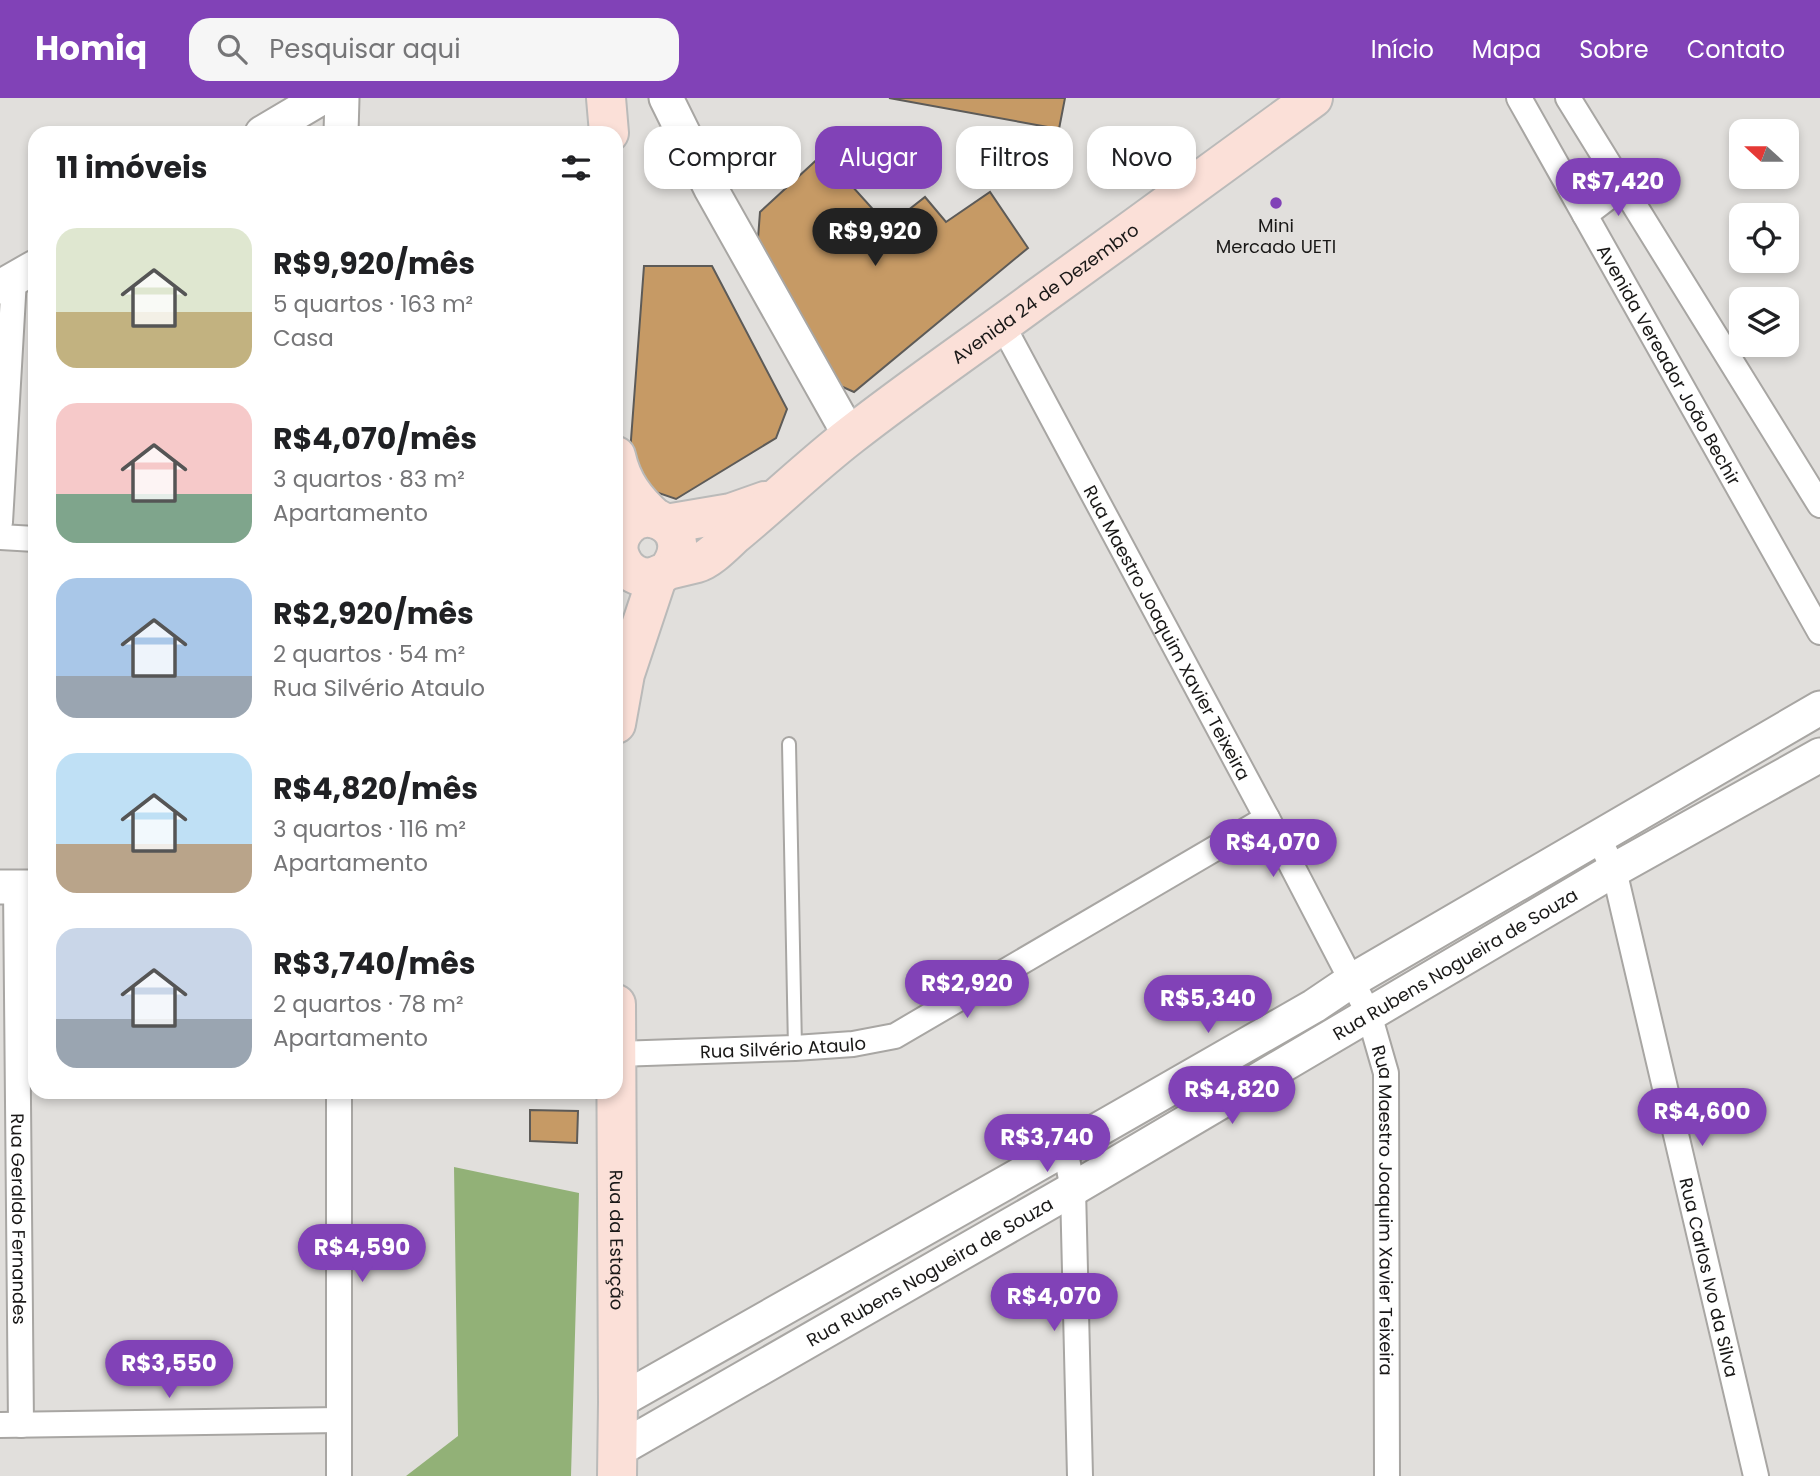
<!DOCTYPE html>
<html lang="pt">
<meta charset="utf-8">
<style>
:root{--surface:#fff;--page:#f6f6f6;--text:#202124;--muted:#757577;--accent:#8142b7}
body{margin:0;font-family:Poppins,sans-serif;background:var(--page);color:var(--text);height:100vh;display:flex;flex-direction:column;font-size:26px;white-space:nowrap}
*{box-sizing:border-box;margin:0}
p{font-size:23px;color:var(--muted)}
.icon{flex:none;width:38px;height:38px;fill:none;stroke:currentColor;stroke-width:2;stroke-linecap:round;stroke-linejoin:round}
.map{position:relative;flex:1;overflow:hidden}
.drawer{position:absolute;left:28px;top:28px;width:595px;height:973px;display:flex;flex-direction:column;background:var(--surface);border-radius:21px;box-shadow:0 4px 10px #0003}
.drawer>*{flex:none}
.guide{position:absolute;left:644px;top:28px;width:665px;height:63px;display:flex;gap:14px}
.needle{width:46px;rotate:291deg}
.tools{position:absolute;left:1729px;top:21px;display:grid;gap:14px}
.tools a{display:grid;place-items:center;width:70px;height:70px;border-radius:14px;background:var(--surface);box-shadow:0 4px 10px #0003;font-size:35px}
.price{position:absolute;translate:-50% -60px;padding:0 16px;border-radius:24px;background:var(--accent);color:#fff;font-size:23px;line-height:46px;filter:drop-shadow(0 2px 4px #0008)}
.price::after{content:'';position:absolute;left:50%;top:42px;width:21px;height:16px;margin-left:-10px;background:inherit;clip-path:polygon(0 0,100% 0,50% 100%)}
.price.active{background:#222;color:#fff}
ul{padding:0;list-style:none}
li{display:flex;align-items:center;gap:21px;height:175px;padding:0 28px}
li span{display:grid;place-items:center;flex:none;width:196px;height:140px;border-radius:21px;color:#555}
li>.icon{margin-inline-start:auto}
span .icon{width:84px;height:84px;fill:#fffc;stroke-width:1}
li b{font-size:30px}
h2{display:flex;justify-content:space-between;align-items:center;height:84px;padding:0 28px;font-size:30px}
.chip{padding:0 24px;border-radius:21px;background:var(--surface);box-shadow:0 4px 10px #0003;font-size:24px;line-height:63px}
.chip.active{background:var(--accent);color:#fff}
header{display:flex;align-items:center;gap:42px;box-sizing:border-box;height:98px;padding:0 35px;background:var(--accent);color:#fff}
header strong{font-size:33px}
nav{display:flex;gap:38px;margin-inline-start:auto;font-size:24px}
.search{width:490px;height:63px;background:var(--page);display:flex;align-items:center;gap:18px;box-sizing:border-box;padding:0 24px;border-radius:21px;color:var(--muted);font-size:26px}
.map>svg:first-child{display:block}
.forest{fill:#92b177}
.building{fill:#c69a65;stroke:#5d5b58;stroke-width:2}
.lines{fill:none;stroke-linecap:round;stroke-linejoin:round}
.lane-casing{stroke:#a8a6a3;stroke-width:16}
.street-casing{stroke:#a8a6a3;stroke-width:28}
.secondary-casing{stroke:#a8a6a3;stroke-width:37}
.primary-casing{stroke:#babab9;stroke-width:42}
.lane{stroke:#fff;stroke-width:12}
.street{stroke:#fff;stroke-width:24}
.secondary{stroke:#fff;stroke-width:33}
.primary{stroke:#fbe0d8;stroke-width:38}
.poi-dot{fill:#8142b7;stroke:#e1dfdc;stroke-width:2.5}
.labels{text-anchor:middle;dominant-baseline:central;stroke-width:5;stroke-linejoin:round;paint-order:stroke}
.poi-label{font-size:18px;fill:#191817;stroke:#e1dfdc}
.street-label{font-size:18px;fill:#191817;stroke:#e1dfdc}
</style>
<header>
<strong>Homiq</strong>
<div class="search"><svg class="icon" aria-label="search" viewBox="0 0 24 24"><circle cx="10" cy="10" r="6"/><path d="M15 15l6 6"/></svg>Pesquisar aqui</div>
<nav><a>Início</a><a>Mapa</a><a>Sobre</a><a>Contato</a></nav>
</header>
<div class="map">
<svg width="1820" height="1378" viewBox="0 0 1820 1378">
<rect width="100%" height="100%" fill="#e1dfdc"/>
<!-- forest -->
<path class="forest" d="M454,1069L579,1095L571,1378H406L458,1338Z"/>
<!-- building -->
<path class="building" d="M889,0H1065L1059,31Z
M823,56L888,128L925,99L946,124L990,94L1028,150L854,294L836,286L757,154L760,114Z
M644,168H712L787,311L776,340L676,401L644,390L630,355Z
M530,1012L578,1013L577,1045L530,1043Z"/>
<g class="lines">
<defs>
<path id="lane" d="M789,646L795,950"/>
<g id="street">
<path id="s1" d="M1519,0L1820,534"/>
<path d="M1568,0L1820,407"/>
<path d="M1585,117L1623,88"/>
<path id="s2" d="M1002,226L1267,720L1369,916L1386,975L1387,1378"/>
<path d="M0,424L14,181"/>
<path d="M0,439L35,441"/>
<path id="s3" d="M1598,739L1614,772L1756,1378"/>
<path id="s4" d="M16,789L21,1327"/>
<path id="s5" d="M617,956L795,950L853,946L895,938L1267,720"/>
<path d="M1065,1051L1073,1091L1080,1378"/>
<path d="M0,1327L339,1322"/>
<path d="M339,1378V994"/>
</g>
<g id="secondary">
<path d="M666,0L711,91L850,338"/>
<path d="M262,35L321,0"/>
<path d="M341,35L342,0"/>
<path d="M0,189L35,169"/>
<path d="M0,789H35"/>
<path d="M618,1304L1014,1080L1314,908L1351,883L1820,610"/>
<path id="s6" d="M618,1352L1073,1091L1614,772L1820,657"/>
</g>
<g id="primary">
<path d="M606,0L609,35"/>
<path d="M616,358C622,385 635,402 656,421"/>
<path d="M666,426L731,415L765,403"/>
<path id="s7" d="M668,472C697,434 650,404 627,429C620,437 616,447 620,458C625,474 641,483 657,478C663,476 666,472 672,471C680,469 689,467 697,465C709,462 725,445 735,436C774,404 811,368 851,337C911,290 974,247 1035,202C1128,135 1220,68 1313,0"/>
<path d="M616,626L625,576L658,477"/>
<path id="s8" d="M616,906L618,1304L617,1378"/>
</g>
</defs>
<!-- lane casing -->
<use href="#lane" class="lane-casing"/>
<!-- street casing -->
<use href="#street" class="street-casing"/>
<!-- secondary casing -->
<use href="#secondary" class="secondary-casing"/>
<!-- primary casing -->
<use href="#primary" class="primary-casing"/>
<!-- lane -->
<use href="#lane" class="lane"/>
<!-- street -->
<use href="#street" class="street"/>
<!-- secondary -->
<use href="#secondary" class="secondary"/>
<!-- primary -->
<use href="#primary" class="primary"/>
</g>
<!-- markers -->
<circle class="poi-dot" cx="1276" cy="105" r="7"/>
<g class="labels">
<!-- poi labels -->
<g class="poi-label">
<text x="1276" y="127">Mini<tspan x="1276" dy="21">Mercado UETI</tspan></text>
</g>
<!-- street labels -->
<g class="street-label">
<text stroke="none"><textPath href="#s7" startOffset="656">Avenida 24 de Dezembro</textPath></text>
<text stroke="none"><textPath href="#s1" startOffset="306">Avenida Vereador João Bechir</textPath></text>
<text stroke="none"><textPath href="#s2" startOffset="350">Rua Maestro Joaquim Xavier Teixeira</textPath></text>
<text stroke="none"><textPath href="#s6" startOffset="968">Rua Rubens Nogueira de Souza</textPath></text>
<text stroke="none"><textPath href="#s5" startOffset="166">Rua Silvério Ataulo</textPath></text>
<text stroke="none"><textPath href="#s2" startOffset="980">Rua Maestro Joaquim Xavier Teixeira</textPath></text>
<text stroke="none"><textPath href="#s4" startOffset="332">Rua Geraldo Fernandes</textPath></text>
<text stroke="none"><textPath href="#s8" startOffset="236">Rua da Estação</textPath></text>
<text stroke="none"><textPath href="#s6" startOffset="359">Rua Rubens Nogueira de Souza</textPath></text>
<text stroke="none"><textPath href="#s3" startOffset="455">Rua Carlos Ivo da Silva</textPath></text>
</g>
</g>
</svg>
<div class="tools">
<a><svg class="needle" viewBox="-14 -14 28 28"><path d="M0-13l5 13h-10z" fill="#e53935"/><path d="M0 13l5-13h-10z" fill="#757577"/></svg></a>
<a><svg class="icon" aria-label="locate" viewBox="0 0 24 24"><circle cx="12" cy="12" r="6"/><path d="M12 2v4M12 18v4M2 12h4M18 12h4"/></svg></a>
<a><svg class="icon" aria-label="layers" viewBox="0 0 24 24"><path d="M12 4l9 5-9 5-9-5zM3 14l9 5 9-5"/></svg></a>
</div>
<b class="price" style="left:1618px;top:120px">R$7,420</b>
<b class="price active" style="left:875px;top:170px">R$9,920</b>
<b class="price" style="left:1273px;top:781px">R$4,070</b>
<b class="price" style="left:967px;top:922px">R$2,920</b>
<b class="price" style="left:1208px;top:937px">R$5,340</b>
<b class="price" style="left:1232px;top:1028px">R$4,820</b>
<b class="price" style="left:1702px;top:1050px">R$4,600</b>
<b class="price" style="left:1047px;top:1076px">R$3,740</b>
<b class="price" style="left:362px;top:1186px">R$4,590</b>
<b class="price" style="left:1054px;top:1235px">R$4,070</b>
<b class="price" style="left:169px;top:1302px">R$3,550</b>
<div class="guide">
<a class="chip">Comprar</a>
<a class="chip active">Alugar</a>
<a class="chip">Filtros</a>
<a class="chip">Novo</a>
</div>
<section class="drawer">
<h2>11 imóveis<svg class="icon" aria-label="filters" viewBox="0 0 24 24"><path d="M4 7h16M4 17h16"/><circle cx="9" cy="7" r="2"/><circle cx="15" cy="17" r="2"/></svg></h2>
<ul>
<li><span style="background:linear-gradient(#dfe7d0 60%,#c2b280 0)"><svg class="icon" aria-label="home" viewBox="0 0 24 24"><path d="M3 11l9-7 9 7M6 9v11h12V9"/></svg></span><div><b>R$9,920/mês</b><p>5 quartos · 163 m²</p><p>Casa</p></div></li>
<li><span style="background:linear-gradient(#f6c9c9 65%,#7fa58c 0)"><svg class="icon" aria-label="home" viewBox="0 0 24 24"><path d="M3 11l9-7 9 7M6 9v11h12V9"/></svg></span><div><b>R$4,070/mês</b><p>3 quartos · 83 m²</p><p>Apartamento</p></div></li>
<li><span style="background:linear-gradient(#a9c7e8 70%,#9aa5b1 0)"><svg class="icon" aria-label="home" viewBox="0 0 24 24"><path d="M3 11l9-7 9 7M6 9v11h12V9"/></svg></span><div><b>R$2,920/mês</b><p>2 quartos · 54 m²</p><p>Rua Silvério Ataulo</p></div></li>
<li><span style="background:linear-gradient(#bfe0f5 65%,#b9a48a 0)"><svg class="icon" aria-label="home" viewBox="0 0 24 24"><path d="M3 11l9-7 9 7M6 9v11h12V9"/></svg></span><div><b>R$4,820/mês</b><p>3 quartos · 116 m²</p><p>Apartamento</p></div></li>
<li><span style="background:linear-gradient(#c9d6e8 65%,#9aa5b1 0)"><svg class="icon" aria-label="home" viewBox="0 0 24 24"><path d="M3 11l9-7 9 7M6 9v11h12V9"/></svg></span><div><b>R$3,740/mês</b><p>2 quartos · 78 m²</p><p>Apartamento</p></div></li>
</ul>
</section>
</div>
